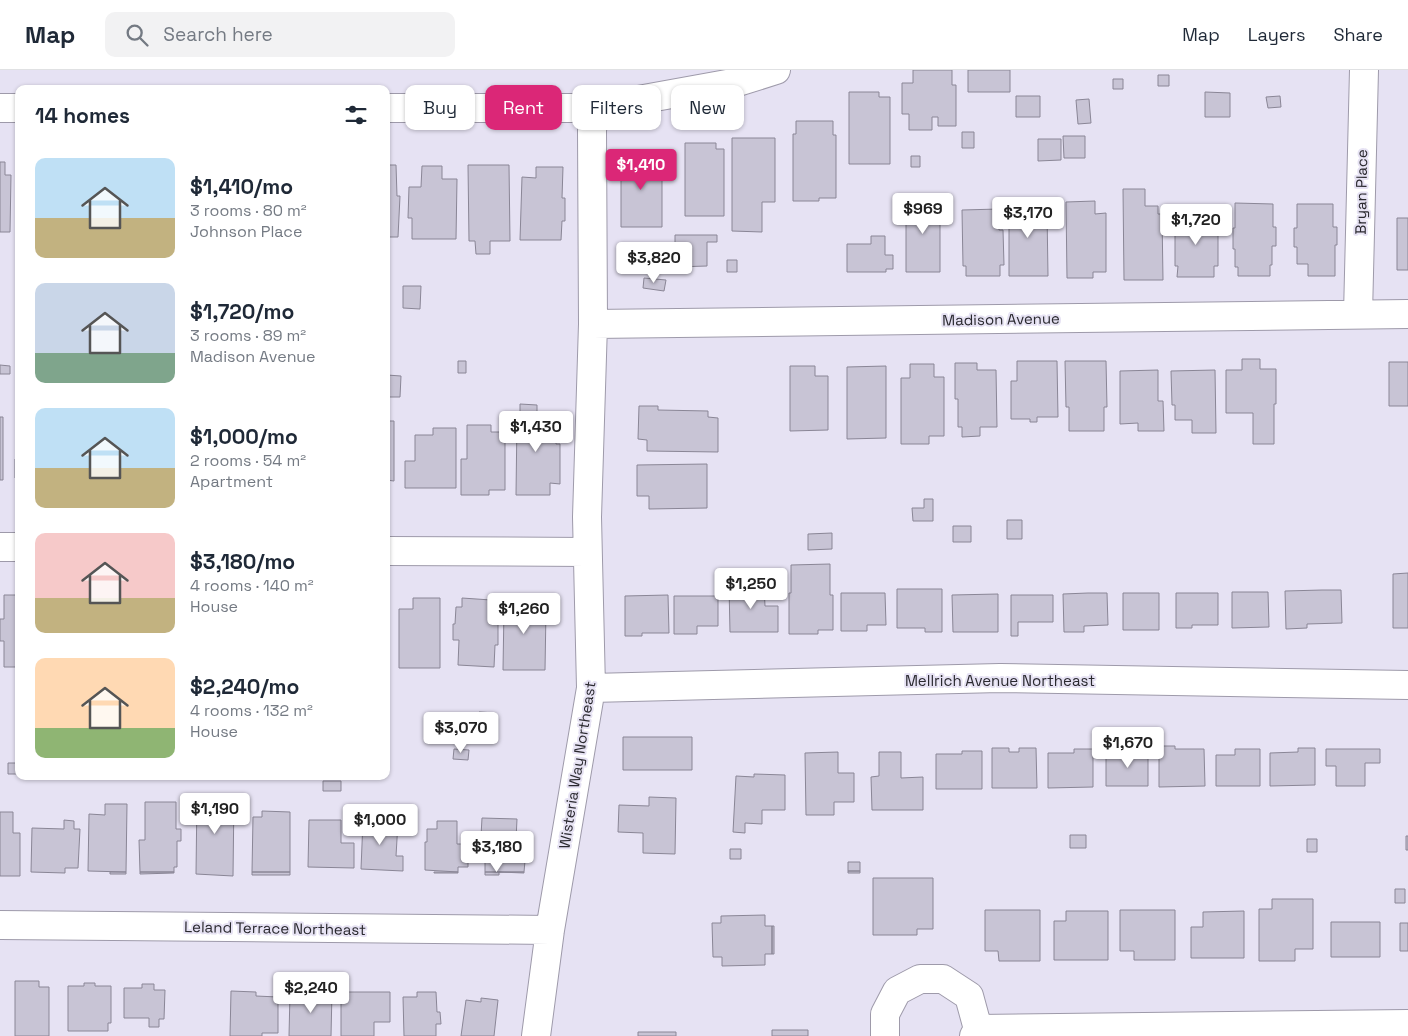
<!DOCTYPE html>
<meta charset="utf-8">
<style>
:root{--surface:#fff;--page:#f2f2f3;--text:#1f2937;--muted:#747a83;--line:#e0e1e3;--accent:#db2777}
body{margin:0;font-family:"Space Grotesk",sans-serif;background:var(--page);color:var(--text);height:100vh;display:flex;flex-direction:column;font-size:19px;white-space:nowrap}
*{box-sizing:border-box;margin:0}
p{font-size:16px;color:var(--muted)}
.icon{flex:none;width:28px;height:28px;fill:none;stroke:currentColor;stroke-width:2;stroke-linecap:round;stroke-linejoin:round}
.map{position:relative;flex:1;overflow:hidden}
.details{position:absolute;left:15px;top:15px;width:375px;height:695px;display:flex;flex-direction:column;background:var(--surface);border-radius:10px;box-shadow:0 1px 4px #0004}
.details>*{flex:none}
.banner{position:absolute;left:405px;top:15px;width:475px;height:45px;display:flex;gap:10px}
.price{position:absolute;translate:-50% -42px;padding:0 11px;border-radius:5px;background:#fff;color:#222;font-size:16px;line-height:32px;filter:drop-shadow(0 1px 2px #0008)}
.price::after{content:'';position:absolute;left:50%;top:30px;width:15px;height:11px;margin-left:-8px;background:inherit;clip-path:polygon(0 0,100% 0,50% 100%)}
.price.active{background:var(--accent);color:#fff}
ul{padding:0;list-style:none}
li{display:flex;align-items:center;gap:15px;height:125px;padding:0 20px}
li span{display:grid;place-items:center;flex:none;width:140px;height:100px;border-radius:10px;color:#555}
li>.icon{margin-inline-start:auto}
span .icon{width:60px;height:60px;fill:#fffc;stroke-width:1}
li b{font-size:21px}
h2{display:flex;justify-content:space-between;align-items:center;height:60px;padding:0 20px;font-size:21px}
.chip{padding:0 18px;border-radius:10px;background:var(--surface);box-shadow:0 1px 4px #0004;font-size:18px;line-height:45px}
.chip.active{background:var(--accent);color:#fff}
header{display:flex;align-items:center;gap:30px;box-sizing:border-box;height:70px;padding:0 25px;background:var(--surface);border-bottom:1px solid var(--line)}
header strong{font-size:24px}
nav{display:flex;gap:28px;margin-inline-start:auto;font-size:18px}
.search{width:350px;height:45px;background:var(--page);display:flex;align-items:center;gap:12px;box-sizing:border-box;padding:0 18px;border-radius:10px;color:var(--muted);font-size:19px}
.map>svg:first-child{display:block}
.building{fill:#c8c4d5;stroke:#8a8696}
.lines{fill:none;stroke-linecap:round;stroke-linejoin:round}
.minor-casing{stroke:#9e9aaa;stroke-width:30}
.minor{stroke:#fff;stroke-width:28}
.labels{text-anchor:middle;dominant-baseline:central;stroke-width:4;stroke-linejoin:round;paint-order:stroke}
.street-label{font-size:15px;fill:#2a292f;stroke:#e6e2f3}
</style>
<header>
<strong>Map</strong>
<div class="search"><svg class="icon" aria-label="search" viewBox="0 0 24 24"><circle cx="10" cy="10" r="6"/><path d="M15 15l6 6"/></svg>Search here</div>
<nav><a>Map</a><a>Layers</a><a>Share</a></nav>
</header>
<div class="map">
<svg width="1408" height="966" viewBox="0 0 1408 966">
<rect width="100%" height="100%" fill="#e6e2f3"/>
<!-- building -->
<path class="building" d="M913,0H952V15H956V56H938V47H932V60H909V44H902V13H913Z
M968,0H1010V22H968Z
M1158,5H1169V16H1158Z
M1113,9H1123V19H1113Z
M849,22H879V27H890V94H849Z
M1205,22L1230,23V47H1205Z
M1016,26H1040V47H1016Z
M1280,26L1281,37L1268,38L1266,27Z
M1089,29L1091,53L1078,54L1076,30Z
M796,51H833V65H836V128H819V131H793V64H796Z
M962,62H974V78H962Z
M1063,66H1085V88H1064Z
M732,68H775V132H762V162L732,161Z
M1038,69H1061V90L1038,91Z
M685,73H716V79H724V146H685Z
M625,82H658V94H662V157H621V94H625Z
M911,86H920V97H911Z
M0,92H5V105H11L10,162H0Z
M386,95H396L397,126H400L398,167H386Z
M468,95H509L510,171H490V184H476L475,171H469Z
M422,96H442V109H457L456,169H412V148H408L409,117H421Z
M536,97H563L562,128H565V151H562L561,170H520L522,107L536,108Z
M1123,119H1145V136H1158V144H1162L1163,210H1124Z
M906,128H940V202H906Z
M1009,129H1036V141H1047L1048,206H1009Z
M1095,131V144L1106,143V202H1093V208H1067L1066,132Z
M1235,133L1273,134V157H1276V176H1272V195H1270V206H1238V197H1235V179H1233V158H1235Z
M1297,134H1333V157H1337V175H1335V206H1308V194H1297V177H1294V158H1297Z
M999,139V160H1003L1004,195H1000V206H966V196H963L962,140Z
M1181,142H1211V160H1218V196H1214V207H1177L1178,196H1175V160H1181Z
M1397,148H1408V200H1397Z
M675,165H717V172H707V196L675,197Z
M871,166H885V185H893V199H886V202H847V174H871Z
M727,190H737V202H727Z
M644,208L666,210L664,221L643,218Z
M403,216H421L420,239L403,238Z
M1242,289H1260V299H1276V334H1274V374H1253V343H1226V300H1242Z
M458,291H466V303H458Z
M1017,291H1057L1058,347H1037V352H1030V349H1011V311H1017Z
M1065,291H1106L1107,337H1104V361H1069V337H1066Z
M1389,292H1408V336H1389Z
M955,293H977V300H996L997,357H980V366L962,367V357H958V329H955Z
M910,294H934V307H944V366H929V374H901V308H910Z
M0,295L10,296V304H0Z
M790,296H815V306H828V360L790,361Z
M886,296V368L847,369V297Z
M1158,300V331H1163L1164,361H1138V353L1120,354V301Z
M1215,300L1216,363H1192V350H1175V335H1172L1171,301Z
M387,305L401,306L400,327H386Z
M520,334L537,335V349H556V374H560V414L550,413V425H516L517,348H520Z
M639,336H658V340L708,341V347L718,348V382L647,381V370L638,369Z
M0,347H3V410H0Z
M386,351H394V411L386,410Z
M467,355H491V362H505V420H489V425H461V389H467Z
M433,358H456V418H405V391H415V365H433Z
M15,389H19V408H15Z
M707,394V438L649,439V426H637V395Z
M924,429H933V451H913L912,438H924Z
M1007,450H1022V469H1007Z
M953,456H971V472H953Z
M832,463V479L808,480V464Z
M830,494V525H833V560H818V564H789V523H791V495Z
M1408,503V558H1393V504Z
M764,515L765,536H778V562H730L729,516Z
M897,519H942V562H925V558H897Z
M1322,520H1341L1342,553L1307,554V558L1286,559L1285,521Z
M1232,522H1268L1269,557L1232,558Z
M841,523H885L886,555H867V561H841Z
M1088,523H1107L1108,555L1084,556V562H1064L1063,524Z
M1123,523H1159V560H1123Z
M1176,523H1218V555H1192V558H1176Z
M998,524V562H953L952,525Z
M4,525H19V597H4V571H0V549H4Z
M668,525L669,563H642V566H625V526Z
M1011,525H1053V552H1018V566H1011Z
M674,526H718V556H697V564H674Z
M413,528H440V598H399V539H413Z
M462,528L491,530V540H496V553L498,554V575H495L494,597L458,595L459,570H453V554H455L456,537H462Z
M508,528L541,529V540H546L545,600H503L504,538H508Z
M386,529H388L387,562H386Z
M479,642L496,643V656L479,655Z
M623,667H692V700H623Z
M1159,676H1175V679H1204L1205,716L1159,717Z
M992,678H1009V682H1019V678H1036L1037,718H992Z
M1298,678H1315V715L1270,716V683L1298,682Z
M454,679L469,680L468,690L453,689Z
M1074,679H1093V717L1048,718V683H1074Z
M1126,679H1148V716H1106V685L1126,686Z
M1235,679H1260V716H1216V685H1235Z
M1326,679H1380V693H1365V716H1336V696H1326Z
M962,681H982V719H936V684H962Z
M838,682V703H854V732H834V745H806L805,683Z
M879,682H901V708L923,707V740H872L871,707L879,706Z
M8,693H18V704H8Z
M754,704L785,705V740H762V754L745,753V763L733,762L736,706L754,707Z
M323,711H341V721H323Z
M197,724L234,725L233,806L196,804Z
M649,727L676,728L675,784L643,783V763L618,762L619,735L649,736Z
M145,732H176V759H181V771H177V797H174V802H140L139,770H145Z
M105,734H127L126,802L88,801L89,744L105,745Z
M262,741L290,742V802H252L253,747H262Z
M0,742H13V763H20V806H0Z
M482,748L517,749L515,790L525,791L524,802H485V766H481Z
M64,750L74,751V759H80L78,798H65V803L31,802L32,758L64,759Z
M309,750H341V773H354V798L308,797Z
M363,750L398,752L396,786H403V801L361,799Z
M437,751H457V774H468V797H458V802L425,800V772H427V759H437Z
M1070,765H1086V778H1070Z
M1406,766H1408V780H1406Z
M1307,769H1317V782H1307Z
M730,779H741V789H730Z
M848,792H860V801H848Z
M848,801H860V803H848Z
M110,802H126V804H110Z
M140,802H174V803L140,804Z
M252,802H290V805H252Z
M434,802H458V803H434Z
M485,802H524V803L499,802V805H485Z
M873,808H933V859H917V865H873Z
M1395,819H1405V833H1395Z
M1272,829H1313V879H1295V891H1259V839H1272Z
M985,840H1040V891H999L998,881H985Z
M1120,840H1175V890H1134V881H1120Z
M1066,841H1108V890H1054V851H1066Z
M1244,841V888H1191V857H1203V842Z
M765,845V856H772V884H765V895L722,896V887H713L712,853H721V846Z
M1331,852H1380V887H1331Z
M1400,853H1408V881H1400Z
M772,856H774V884H772Z
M15,911H39V917H49V966H15Z
M84,913H95V916H111V953H108V961H68V916H84Z
M142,914H154V920H165L164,949H159V957H149V948H124V918H142Z
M231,921L256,922V926L278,927V963H262V966H230Z
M302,922H332L331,966H289L290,924H302Z
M341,922H390V952H374V966H341Z
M417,922H436L437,942H440L441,954H436V966H404L403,927H417Z
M481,928L498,930L494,966H461L466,930L481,932Z
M772,960H808V966H772Z
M638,962H676V966H638Z"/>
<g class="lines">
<defs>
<path id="minor" d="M0,38H19
M386,38H594L738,12L776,0
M1358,244L1364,0
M593,254L1408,244
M0,477H19
M386,481L587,482
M591,618L1000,608L1408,615
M0,855L550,860
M978,959L1408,954
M536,966L550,860L591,618L587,447L593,254L592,61L594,38
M885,966V944L897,921L920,909H943L969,926L978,959L974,966"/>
</defs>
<!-- minor casing -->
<use href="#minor" class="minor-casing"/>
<!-- minor -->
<use href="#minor" class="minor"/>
</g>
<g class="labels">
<!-- street labels -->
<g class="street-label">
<text transform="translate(1361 122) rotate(-89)">Bryan Place</text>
<text transform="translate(1001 249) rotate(-1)">Madison Avenue</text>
<text x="1000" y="610">Mellrich Avenue Northeast</text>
<text transform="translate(577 695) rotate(-81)">Wisteria Way Northeast</text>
<text transform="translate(275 858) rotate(1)">Leland Terrace Northeast</text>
</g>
</g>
</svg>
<b class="price active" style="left:641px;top:121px">$1,410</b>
<b class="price" style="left:923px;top:165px">$969</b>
<b class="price" style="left:1028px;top:169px">$3,170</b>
<b class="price" style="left:1196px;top:176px">$1,720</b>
<b class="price" style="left:654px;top:214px">$3,820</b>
<b class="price" style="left:536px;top:383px">$1,430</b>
<b class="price" style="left:751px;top:540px">$1,250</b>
<b class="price" style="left:524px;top:565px">$1,260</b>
<b class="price" style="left:461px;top:684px">$3,070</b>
<b class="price" style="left:1128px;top:699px">$1,670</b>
<b class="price" style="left:215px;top:765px">$1,190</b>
<b class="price" style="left:380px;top:776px">$1,000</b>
<b class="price" style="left:497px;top:803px">$3,180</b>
<b class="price" style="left:311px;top:944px">$2,240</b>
<div class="banner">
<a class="chip">Buy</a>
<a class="chip active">Rent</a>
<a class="chip">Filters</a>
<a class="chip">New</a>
</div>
<section class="details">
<h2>14 homes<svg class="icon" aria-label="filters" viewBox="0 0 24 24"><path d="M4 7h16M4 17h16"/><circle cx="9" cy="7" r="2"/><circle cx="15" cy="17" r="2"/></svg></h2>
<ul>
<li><span style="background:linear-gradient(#bfe0f5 60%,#c2b280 0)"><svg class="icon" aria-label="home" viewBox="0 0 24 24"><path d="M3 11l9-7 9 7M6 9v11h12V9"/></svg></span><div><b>$1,410/mo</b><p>3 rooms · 80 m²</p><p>Johnson Place</p></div></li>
<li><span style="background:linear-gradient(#c9d6e8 70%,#7fa58c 0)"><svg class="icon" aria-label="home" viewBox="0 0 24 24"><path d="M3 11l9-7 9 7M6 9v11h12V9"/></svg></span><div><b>$1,720/mo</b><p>3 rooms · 89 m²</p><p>Madison Avenue</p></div></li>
<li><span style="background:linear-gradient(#bfe0f5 60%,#c2b280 0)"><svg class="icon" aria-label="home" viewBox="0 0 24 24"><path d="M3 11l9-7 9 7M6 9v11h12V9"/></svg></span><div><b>$1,000/mo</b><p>2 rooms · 54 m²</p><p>Apartment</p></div></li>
<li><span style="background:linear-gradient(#f6c9c9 65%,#c2b280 0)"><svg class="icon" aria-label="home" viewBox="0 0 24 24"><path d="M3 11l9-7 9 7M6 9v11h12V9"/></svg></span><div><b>$3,180/mo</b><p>4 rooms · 140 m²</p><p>House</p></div></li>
<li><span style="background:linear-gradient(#ffd9b3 70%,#8fb573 0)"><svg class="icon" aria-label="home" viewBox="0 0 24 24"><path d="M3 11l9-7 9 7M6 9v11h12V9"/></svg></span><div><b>$2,240/mo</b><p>4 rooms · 132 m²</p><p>House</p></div></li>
</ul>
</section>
</div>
